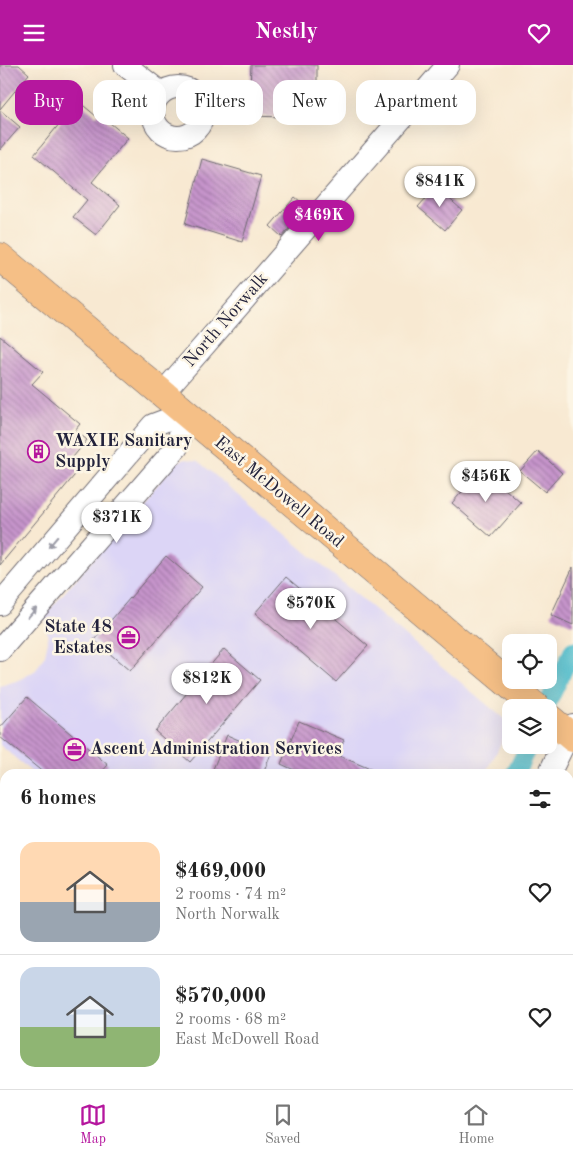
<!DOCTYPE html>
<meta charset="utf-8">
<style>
:root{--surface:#fff;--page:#f2f2f2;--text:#222;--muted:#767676;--line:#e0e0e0;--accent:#b5179e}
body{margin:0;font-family:"Old Standard TT",serif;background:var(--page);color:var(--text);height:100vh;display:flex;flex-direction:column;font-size:19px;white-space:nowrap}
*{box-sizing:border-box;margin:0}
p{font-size:16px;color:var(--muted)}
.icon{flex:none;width:28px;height:28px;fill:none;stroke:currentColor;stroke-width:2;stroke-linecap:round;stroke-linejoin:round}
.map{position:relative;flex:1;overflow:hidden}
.side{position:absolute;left:0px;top:704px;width:574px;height:321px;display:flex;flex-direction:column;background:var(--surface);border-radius:15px 15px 0 0;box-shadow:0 5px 20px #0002}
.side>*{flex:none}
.hud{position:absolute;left:15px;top:15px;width:544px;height:45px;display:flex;gap:10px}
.tools{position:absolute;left:502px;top:569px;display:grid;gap:10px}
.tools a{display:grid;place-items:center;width:55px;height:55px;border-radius:10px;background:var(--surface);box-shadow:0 5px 20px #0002;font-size:25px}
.price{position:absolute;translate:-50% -42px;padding:0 11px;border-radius:18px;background:#fff;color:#222;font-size:16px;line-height:32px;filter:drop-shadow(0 1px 2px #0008)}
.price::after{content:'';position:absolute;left:50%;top:30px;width:15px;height:11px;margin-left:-8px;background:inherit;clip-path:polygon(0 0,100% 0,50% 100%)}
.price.on{background:var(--accent);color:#fff}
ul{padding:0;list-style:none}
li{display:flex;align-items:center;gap:15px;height:125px;padding:0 20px}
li+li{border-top:1px solid var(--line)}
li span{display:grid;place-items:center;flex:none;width:140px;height:100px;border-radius:15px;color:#555}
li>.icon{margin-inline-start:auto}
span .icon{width:60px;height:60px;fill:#fffc;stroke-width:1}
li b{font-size:21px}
h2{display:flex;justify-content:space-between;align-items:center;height:60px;padding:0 20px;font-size:21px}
.chip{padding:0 18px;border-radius:15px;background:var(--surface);box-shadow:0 5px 20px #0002;font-size:18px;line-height:45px}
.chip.on{background:var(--accent);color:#fff}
header{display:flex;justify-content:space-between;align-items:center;height:65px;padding:0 20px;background:var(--accent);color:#fff;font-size:22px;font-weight:700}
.tabs{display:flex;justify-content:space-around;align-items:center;height:70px;border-top:1px solid var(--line);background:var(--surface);font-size:14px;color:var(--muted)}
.tabs a{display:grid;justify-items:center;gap:2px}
.tabs .on{color:var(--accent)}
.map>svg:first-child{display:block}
.built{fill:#dcd5f6}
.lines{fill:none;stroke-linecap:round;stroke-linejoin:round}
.canal{stroke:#54c0cf;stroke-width:18}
.building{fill:url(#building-back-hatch)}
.minor-casing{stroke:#6d6870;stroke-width:24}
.major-casing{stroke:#6d6870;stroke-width:29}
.minor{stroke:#fff;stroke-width:22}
.major{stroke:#f5bf86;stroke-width:28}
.oneway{fill:#9c9ca7}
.labels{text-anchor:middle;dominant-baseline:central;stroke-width:5;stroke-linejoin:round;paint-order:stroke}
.street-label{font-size:18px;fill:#22223b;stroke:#fcf5e5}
.poi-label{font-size:18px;font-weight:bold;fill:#22223b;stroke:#fcf5e5;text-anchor:start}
</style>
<header><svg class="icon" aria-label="menu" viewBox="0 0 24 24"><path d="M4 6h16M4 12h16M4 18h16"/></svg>Nestly<svg class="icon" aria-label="heart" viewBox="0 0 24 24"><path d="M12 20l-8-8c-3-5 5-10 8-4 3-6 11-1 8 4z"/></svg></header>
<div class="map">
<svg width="573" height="1024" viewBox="0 0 573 1024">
<defs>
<pattern id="building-back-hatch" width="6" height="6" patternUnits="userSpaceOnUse" patternTransform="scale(1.25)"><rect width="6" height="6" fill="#c694cb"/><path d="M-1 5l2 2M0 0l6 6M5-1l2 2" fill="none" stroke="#a078a6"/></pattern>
</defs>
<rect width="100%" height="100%" fill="#fcf5e5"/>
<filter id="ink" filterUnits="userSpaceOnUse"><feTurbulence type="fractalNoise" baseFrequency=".02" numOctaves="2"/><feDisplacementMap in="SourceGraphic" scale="10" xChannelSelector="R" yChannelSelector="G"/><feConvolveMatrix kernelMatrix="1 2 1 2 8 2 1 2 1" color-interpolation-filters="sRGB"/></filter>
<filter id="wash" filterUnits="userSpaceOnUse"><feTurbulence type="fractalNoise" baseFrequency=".0096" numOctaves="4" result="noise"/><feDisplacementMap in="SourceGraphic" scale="20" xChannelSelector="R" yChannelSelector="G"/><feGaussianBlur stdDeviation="1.12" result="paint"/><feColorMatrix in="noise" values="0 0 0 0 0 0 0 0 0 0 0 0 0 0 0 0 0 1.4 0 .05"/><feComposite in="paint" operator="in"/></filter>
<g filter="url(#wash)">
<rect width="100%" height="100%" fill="#f8e9d2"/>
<!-- built -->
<path class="built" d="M186,394L198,396L510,659L486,709H34L0,680V621L19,615L36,605L45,590L48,576L45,550L177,397Z
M0,974L5,978V1020H53L58,1024H0Z"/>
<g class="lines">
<!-- canal -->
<path class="canal" d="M546,642L573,585
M515,709L529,680
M379,1024L380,1020"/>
</g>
<g id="blocks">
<!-- building -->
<path class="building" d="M0,0H19L29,9L0,44Z
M251,0H317V53L249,51Z
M78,36L96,51L98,48L128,73L92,117L120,140L96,170L73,152L87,135L34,90Z
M0,45L20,62L0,85Z
M202,94L261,111L242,177L185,159Z
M436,122L462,145L445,165L418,142Z
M295,132L307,142L282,172L270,161Z
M0,271L43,307L32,319L80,359L75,365L87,375L69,397L79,405L0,500Z
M538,386L562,408L545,427L520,406Z
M482,404L521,438L491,472L452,438Z
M166,491L202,522L130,606L94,575Z
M573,502V560L551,550Z
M286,512L368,581L336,617L255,548Z
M224,584L260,615L190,697L155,666Z
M27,632L108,700L100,709H45L0,672V663Z
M299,656L344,675L337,690L382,709H303L281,699Z
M227,670L271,689L263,709H211Z"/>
</g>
</g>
<g filter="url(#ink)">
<use href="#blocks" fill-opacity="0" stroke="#6d6870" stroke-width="1"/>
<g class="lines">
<defs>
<path id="minor" d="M125,0L161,28
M153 47a25 25 0 1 1 50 0a25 25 0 1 1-50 0Z
M162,329L448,0
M0,539L153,360L185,348
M0,585L177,382L185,348
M549,709L573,660
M0,782L5,786
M173,1024L175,1020
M407,1024L409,1020"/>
<path id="major" d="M0,192L536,642
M549,653L573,673"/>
</defs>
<!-- minor casing -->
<use href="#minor" class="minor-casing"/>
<!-- major casing -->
<use href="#major" class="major-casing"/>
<!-- minor -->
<use href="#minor" class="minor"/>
<!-- major -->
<use href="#major" class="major"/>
</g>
<!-- one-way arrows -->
<defs><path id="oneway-solid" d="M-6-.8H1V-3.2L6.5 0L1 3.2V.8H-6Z" transform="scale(1.25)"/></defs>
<g class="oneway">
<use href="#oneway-solid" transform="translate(53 477) rotate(130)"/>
<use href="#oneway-solid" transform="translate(32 548) rotate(-49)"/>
</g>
</g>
<!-- icons -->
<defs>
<symbol id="building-ring" viewBox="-11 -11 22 22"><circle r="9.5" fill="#fcf5e5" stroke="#b5179e" stroke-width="1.5"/><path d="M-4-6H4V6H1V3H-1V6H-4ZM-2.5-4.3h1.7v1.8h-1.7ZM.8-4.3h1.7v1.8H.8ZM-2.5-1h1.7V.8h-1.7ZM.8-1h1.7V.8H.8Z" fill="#b5179e"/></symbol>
<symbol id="office-ring" viewBox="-11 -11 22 22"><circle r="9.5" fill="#fcf5e5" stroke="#b5179e" stroke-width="1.5"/><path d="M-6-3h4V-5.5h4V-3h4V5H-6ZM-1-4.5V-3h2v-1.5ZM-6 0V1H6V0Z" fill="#b5179e"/></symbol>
</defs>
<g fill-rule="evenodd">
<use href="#building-ring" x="26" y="374" width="25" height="25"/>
<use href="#office-ring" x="116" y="560" width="25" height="25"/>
<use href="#office-ring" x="62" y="672" width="25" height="25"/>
</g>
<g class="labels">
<!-- street labels -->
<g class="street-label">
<text transform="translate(226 255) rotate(-49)">North Norwalk</text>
<text transform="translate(279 427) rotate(40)">East McDowell Road</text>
</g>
<!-- poi labels -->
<g class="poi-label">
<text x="55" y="376">WAXIE Sanitary<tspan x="55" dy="21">Supply</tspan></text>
<text x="112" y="562" text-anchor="end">State 48<tspan x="112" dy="21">Estates</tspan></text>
<text x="90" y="684">Ascent Administration Services</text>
</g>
</g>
</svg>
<div class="tools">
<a><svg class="icon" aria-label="locate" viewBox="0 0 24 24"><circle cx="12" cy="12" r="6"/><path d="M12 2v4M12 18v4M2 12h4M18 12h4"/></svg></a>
<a><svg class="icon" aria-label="layers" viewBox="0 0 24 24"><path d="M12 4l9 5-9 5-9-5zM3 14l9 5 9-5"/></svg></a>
</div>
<b class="price" style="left:440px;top:143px">$841K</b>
<b class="price on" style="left:319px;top:177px">$469K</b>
<b class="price" style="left:486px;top:438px">$456K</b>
<b class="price" style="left:117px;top:479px">$371K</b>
<b class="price" style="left:311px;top:565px">$570K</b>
<b class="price" style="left:207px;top:640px">$812K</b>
<div class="hud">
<a class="chip on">Buy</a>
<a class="chip">Rent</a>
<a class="chip">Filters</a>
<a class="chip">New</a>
<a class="chip">Apartment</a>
</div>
<section class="side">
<h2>6 homes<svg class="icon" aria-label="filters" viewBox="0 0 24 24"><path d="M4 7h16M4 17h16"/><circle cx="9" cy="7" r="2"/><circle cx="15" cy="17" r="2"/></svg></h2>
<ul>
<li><span style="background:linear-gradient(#ffd9b3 60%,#9aa5b1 0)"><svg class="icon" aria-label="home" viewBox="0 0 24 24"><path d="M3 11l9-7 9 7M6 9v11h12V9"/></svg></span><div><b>$469,000</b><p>2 rooms · 74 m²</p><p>North Norwalk</p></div><svg class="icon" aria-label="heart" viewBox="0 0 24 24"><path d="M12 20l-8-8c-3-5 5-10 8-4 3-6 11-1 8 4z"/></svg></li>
<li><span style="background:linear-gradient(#c9d6e8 60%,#8fb573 0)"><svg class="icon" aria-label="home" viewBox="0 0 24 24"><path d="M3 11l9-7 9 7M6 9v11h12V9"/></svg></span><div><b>$570,000</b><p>2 rooms · 68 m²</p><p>East McDowell Road</p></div><svg class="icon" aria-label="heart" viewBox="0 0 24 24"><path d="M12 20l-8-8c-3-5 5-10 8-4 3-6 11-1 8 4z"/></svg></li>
</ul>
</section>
</div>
<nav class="tabs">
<a class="on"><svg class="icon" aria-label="map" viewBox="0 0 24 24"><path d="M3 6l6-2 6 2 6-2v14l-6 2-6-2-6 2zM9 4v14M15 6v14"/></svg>Map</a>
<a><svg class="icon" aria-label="saved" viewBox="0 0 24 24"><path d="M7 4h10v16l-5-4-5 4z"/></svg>Saved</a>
<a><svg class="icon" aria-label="home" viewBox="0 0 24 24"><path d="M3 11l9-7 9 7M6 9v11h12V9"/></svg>Home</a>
</nav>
